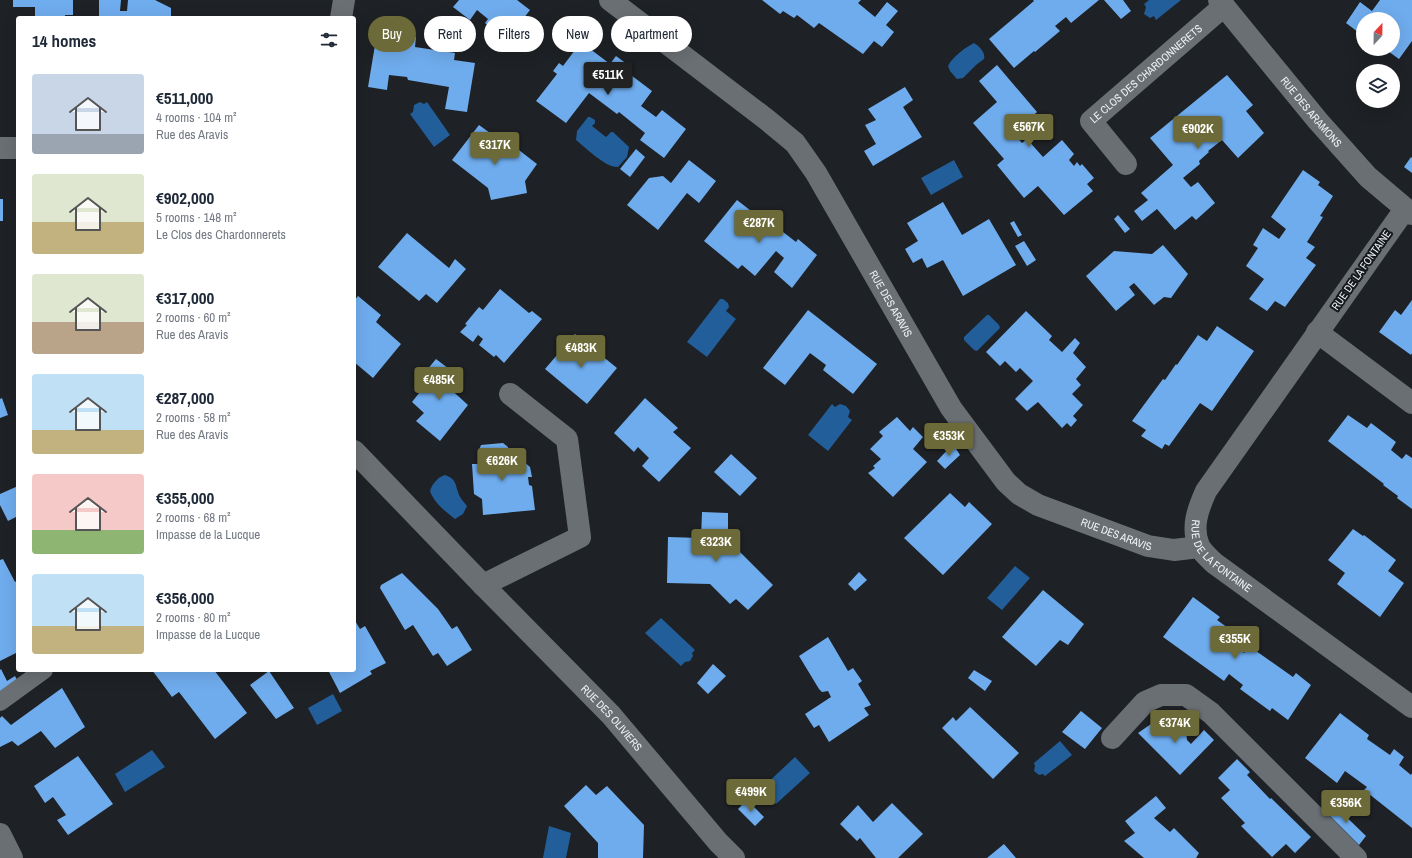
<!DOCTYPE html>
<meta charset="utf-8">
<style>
:root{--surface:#fff;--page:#f6f6f7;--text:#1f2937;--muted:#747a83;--accent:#6c6a38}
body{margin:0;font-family:"Archivo Narrow",sans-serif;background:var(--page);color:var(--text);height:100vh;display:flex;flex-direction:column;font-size:15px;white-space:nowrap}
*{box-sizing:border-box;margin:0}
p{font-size:13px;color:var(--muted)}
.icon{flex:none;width:22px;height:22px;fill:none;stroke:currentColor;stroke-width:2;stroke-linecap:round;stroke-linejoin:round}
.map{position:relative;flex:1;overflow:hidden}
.side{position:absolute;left:16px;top:16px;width:340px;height:656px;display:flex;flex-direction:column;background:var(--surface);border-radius:4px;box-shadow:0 4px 16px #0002}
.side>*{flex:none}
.banner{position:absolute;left:368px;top:16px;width:380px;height:36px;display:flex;gap:8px}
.needle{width:26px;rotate:22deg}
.controls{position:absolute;left:1356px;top:12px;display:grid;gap:8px}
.controls a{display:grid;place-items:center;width:44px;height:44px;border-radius:50%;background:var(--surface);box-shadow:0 4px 16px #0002;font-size:20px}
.price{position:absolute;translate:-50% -34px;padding:0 9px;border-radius:4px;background:var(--accent);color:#fff;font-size:13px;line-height:26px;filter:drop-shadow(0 1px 2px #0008)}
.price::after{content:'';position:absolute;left:50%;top:24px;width:12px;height:9px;margin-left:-6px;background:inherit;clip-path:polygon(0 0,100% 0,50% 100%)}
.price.on{background:#222;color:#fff}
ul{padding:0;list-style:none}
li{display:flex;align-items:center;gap:12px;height:100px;padding:0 16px}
li span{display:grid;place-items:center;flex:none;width:112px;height:80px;border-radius:4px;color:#555}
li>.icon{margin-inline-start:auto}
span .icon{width:48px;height:48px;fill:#fffc;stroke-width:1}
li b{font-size:17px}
h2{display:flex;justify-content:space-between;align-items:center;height:48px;padding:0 16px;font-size:17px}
.pill{padding:0 14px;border-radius:18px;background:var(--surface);box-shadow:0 4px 16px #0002;font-size:14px;line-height:36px}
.pill.on{background:var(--accent);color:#fff}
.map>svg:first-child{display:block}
.water{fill:#225e9a}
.building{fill:#6faced}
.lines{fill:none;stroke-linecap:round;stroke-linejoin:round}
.service{stroke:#6a6f73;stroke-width:18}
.minor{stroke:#6a6f73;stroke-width:22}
.labels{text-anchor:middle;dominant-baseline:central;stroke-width:4;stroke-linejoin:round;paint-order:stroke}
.street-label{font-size:11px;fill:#eff2f4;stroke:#15181c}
</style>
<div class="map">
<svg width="1412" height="858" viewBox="0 0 1412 858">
<rect width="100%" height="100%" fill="#1e2125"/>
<!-- water -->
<path class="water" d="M1149,0H1181L1156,20L1154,16L1150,18L1144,14L1146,7L1144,4Z
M974,43C979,46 986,53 984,59L976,65L963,78L957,79L950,71L948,66C953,56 965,48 974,43Z
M420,102L424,104L427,102L450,135L434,147L410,114L413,112L414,105Z
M588,117H590L595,120V123L592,126L606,137L611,132H613L629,147L627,157L618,167C606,168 586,148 576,140L577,131Z
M954,160L963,177L931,195L921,178Z
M720,299H723L728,303L729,307L726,311L736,319L707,357L687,342Z
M987,315H989L999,325L1000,328L977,351L974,350L964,340V337Z
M832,404L835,407L840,404L846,406L850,411L848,417L852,420L828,451L808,435Z
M445,475C456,479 455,483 458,492C459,497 464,502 467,506L463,514L455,519C446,512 434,503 430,491C432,484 438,477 445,475Z
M1015,566L1030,578L1002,610L987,598Z
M661,618L695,650L692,653L693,656L690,661L685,662L681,666L645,633Z
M333,694L342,711L317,725L308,708Z
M1060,741L1072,755L1045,776L1043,774L1039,775L1034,771L1035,766L1034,763Z
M152,750L165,767L125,792L115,774Z
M795,757L810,773L776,804L761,789Z
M549,826L571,833L566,858H543Z"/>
<!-- building -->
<path class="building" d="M13,0H73V15H65V18H35V7H13Z
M99,0H121L120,11H127L128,0H155L171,8V18H99Z
M459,0H517L530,10L507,40L485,23L488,19L477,10L470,20L453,7Z
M762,0H861L858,3L875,17L887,2L898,11L886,25L894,32L882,47L874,41L863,54L819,23L814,28L797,15L794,18L783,11L780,14Z
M1033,0H1099L1071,23L1066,17L1055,26L1060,31L1035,52L1034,51L1014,68L989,39L1034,1Z
M1104,0H1123L1131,11L1121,19Z
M1380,0H1412V41L1399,59L1385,49H1393V19H1363V33L1360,31L1358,32L1346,23L1360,2L1372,11Z
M402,35L416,37L415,47L455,53L454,60L475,63L467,112L445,109L449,87L408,80L407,77L389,75L387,90L368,87L375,45L393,49L394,41L400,42Z
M581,42L610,64L616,56L631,67L627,72L652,91L641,106L656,117L662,110L686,129L664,158L640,140L645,133L619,112L617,114L589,93L566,123L536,101L557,74L553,71L559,63L563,66Z
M997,65L1037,112L1014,134L1022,143L1027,139L1043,157L1062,140L1074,154L1069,160L1074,166L1077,162L1080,166L1082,164L1094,178L1087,184L1093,191L1064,215L1038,186L1024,198L997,165L1004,159L973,123L997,102L979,81Z
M1227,75L1253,105L1246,111L1264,133L1238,158L1222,140L1208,151L1209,152L1199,161L1200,164L1183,178L1191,187L1198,182L1215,203L1196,220L1192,216L1175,230L1157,209L1142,221L1134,211L1148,200L1141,193L1173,165L1150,138Z
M905,87L913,100L903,107L922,137L873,166L864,151L876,144L865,125L876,120L868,109Z
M479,125L497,138L488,149L496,155L510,154L515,147L537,164L525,181L527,193L491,200L488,188L452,160Z
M636,149L645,157L630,177L620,169Z
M1411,157L1412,158V173L1404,167Z
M689,160L716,181L699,203L687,193L658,230L627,205L649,178L663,176L671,183Z
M1303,170L1320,182L1318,185L1333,196L1320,216L1323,217L1307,242L1315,247L1306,258L1316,265L1285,307L1275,301L1267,311L1249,299L1264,279L1246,266L1258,248L1253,245L1263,228L1279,239L1286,229L1271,217Z
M0,199H3V221H0Z
M737,200L755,214L757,212L796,242L798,239L817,255L792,288L774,272L784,258L776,251L755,276L742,265L738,269L704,241Z
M943,202L962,235L989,219L1016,265L963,296L943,260L927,268L922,258L913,263L905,249L918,241L907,223Z
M1118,215L1130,229L1125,233L1114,219Z
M1014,221L1022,235L1018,237L1010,223Z
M407,233L449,268L455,259L466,269L437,303L426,294L419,301L378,267Z
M1024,241L1036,260L1027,266L1015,246Z
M1163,245L1188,274L1171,298L1164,297L1154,305L1134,283L1129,287L1135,295L1116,311L1086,276L1114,251L1152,254Z
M500,289L529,313L532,311L542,319L504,363L496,355L494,357L479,345L483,339L478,335L473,342L460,332L467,325L465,324L479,307L483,310Z
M358,296L381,315L376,322L401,344L373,378L354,362V301Z
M1412,300V353L1411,355L1379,332L1395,310L1401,315Z
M808,310L877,364L853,394L823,370L826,365L810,353L785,385L763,368Z
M1026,311L1052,336L1049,340L1062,352L1075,338L1080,343L1073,353L1086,367L1076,379L1081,385L1072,394L1083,405L1073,416L1077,420L1071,427L1067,423L1062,428L1038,402L1027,411L1015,399L1033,381L1020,368L1016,372L1005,361L1000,366L986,352Z
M1217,326L1254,351L1212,411L1200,403L1169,446L1165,444L1162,449L1141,436L1146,430L1132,421L1163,379L1165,380L1176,364L1177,365L1198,335L1207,341Z
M575,334L617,368L587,404L545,369Z
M436,359L457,375L447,386L468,405L440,441L416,421L424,413L412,402L427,383L421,377Z
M2,398L8,415L0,418V399Z
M645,398L678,428L673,432L691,448L659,482L642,466L649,458L638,447L634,452L614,433Z
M1348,415L1367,428L1371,423L1396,442L1391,450L1402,459L1406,454L1412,458V509L1397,498L1398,496L1383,485L1384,484L1328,441Z
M897,417L910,431L913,427L923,437L913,449L927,462L893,497L868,473L875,468L873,466L881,459L870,449L883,436L879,432Z
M503,443L508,447L510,460H522L530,467L532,477H528L529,485L532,486L535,510L483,515L482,499L474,494L472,464H480L479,450L481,445Z
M953,444L960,455L945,469L937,461Z
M731,454L757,478L740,496L714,472Z
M18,486V516L8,521L0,505V494Z
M950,493L965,507L969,502L992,524L943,575L904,538Z
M702,512L728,513V545L734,546L773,585L748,610L736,599L730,604L710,584L667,583L668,537L701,538Z
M1353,529L1363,536L1364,535L1396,560L1388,571L1404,583L1380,617L1337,584L1345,573L1328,560Z
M3,559L15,582L18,580V652L0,661V560Z
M859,572L867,580L855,591L848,584Z
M402,573L438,609L452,629L457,626L472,650L447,666L438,653L433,656L413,625L405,630L380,588L381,585Z
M1043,590L1084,624L1068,645L1060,640L1036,666L1002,637Z
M1193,597L1220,617L1217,620L1235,633L1229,642L1244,653L1249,646L1293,677L1296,673L1311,685L1288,720L1272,708L1270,711L1240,689L1243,685L1229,674L1224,681L1163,637Z
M354,619L360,629L365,626L386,663L370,671L372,674L340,693L328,670H354Z
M828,637L848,671L853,668L862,681L858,684L871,705L864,708L869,715L829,742L819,725L814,728L805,714L831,697L828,691L822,692L819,689L799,656Z
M713,664L726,676L708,694L697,683Z
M1,669L7,681L15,676L17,680L0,693V670Z
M152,670H214L247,713L215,739L179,692L172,697Z
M974,670L992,681L985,691L968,678Z
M269,671L294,708L276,719L250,685Z
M62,688L85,727L55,748L41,731L18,746L12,741L0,747V718L2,716L11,725Z
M970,707L1019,753L993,779L942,728L953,717L956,721Z
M1081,711L1102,728L1085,749L1062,732Z
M1340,713L1369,735L1367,739L1390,755L1394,749L1404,757L1399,765L1411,775L1412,773V828L1364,790L1367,787L1345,771L1337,783L1305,758Z
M1185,721L1187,740L1191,744L1204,730L1214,740L1180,775L1138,733L1151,724Z
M78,756L113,804L68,835L57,820L66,815L53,797L45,803L34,786Z
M1237,759L1250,772L1247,775L1270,799L1271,798L1311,837L1295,853L1286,844L1272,857L1241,826L1245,823L1221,798L1230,790L1218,778Z
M586,785L596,795L607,786L644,825L643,858H598V843L564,806Z
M1156,796L1166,808L1154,818L1170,832L1174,828L1199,853L1196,858H1144L1124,841L1135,833L1125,821Z
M747,800L764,817L755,826L738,809Z
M892,803L923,834L898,858H876L860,838L857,841L840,824L858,805L873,822Z
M1332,803L1366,836L1359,845L1325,811Z
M1004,844L1016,858H987Z"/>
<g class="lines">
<!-- service -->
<path class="service" d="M0,702L44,670"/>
<!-- minor -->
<g class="minor">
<path id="s1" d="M610,0L766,119L795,143L816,173L951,408L1006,482L1019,494L1038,505L1148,546L1174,550L1199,547"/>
<path id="s2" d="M1219,0L1318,121L1368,177L1412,214"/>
<path d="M341,18L344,0"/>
<path d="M0,148H18"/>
<path id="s3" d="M1126,164L1091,121L1224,6"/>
<path id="s4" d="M1405,209L1206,491C1198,509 1191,527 1199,546C1202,552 1209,558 1214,563L1412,707"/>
<path d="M1317,332L1412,403"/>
<path id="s5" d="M354,451L483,585L611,715L718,842L734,858"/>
<path d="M483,585L580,537L567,439L510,394"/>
<path d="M1112,738L1145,702L1161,695H1186L1211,713L1356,858"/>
<path d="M0,834L12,858"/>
</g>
</g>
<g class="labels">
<!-- street labels -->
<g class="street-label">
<text stroke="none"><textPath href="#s3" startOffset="128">LE CLOS DES CHARDONNERETS</textPath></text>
<text stroke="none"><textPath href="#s2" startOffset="145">RUE DES ARAMONS</textPath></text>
<text transform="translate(1361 270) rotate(-55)">RUE DE LA FONTAINE</text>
<text stroke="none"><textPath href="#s1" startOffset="421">RUE DES ARAVIS</textPath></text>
<text stroke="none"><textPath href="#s1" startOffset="757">RUE DES ARAVIS</textPath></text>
<text stroke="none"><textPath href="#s4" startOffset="423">RUE DE LA FONTAINE</textPath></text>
<text stroke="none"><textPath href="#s5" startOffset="371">RUE DES OLIVIERS</textPath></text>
</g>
</g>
</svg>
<div class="controls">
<a><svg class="needle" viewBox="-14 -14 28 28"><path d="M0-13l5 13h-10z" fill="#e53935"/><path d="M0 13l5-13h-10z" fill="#747a83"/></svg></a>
<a><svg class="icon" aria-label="layers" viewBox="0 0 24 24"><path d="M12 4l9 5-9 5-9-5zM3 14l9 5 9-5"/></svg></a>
</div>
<b class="price on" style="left:608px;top:96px">€511K</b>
<b class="price" style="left:1029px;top:148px">€567K</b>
<b class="price" style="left:1198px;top:150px">€902K</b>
<b class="price" style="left:495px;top:166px">€317K</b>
<b class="price" style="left:759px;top:244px">€287K</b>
<b class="price" style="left:581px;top:369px">€483K</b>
<b class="price" style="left:439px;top:401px">€485K</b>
<b class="price" style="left:949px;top:457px">€353K</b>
<b class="price" style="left:502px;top:482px">€626K</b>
<b class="price" style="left:716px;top:563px">€323K</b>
<b class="price" style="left:1235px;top:660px">€355K</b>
<b class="price" style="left:1175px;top:744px">€374K</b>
<b class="price" style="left:751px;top:813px">€499K</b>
<b class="price" style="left:1346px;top:824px">€356K</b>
<div class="banner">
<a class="pill on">Buy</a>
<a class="pill">Rent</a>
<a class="pill">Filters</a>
<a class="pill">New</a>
<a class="pill">Apartment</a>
</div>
<section class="side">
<h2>14 homes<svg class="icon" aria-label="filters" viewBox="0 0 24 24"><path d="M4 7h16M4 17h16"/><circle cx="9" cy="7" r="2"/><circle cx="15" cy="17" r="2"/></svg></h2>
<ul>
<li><span style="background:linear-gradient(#c9d6e8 75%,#9aa5b1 0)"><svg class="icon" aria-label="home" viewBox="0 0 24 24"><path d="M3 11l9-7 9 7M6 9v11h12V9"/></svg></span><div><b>€511,000</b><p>4 rooms · 104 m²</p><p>Rue des Aravis</p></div></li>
<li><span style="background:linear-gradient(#dfe7d0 60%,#c2b280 0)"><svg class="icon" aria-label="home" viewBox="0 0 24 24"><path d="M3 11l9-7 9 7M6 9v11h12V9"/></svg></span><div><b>€902,000</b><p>5 rooms · 148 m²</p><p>Le Clos des Chardonnerets</p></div></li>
<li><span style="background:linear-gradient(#dfe7d0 60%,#b9a48a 0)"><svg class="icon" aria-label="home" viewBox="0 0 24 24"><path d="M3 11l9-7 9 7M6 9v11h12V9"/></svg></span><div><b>€317,000</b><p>2 rooms · 60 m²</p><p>Rue des Aravis</p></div></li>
<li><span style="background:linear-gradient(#bfe0f5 70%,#c2b280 0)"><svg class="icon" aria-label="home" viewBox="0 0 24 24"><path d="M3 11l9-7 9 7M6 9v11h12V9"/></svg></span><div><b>€287,000</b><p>2 rooms · 58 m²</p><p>Rue des Aravis</p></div></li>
<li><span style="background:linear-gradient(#f6c9c9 70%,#8fb573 0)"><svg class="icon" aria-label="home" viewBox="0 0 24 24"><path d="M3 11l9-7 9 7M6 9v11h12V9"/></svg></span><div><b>€355,000</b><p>2 rooms · 68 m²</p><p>Impasse de la Lucque</p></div></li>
<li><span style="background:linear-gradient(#bfe0f5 65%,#c2b280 0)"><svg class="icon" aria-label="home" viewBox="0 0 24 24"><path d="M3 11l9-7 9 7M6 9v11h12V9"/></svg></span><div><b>€356,000</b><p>2 rooms · 80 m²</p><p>Impasse de la Lucque</p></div></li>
</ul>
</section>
</div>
